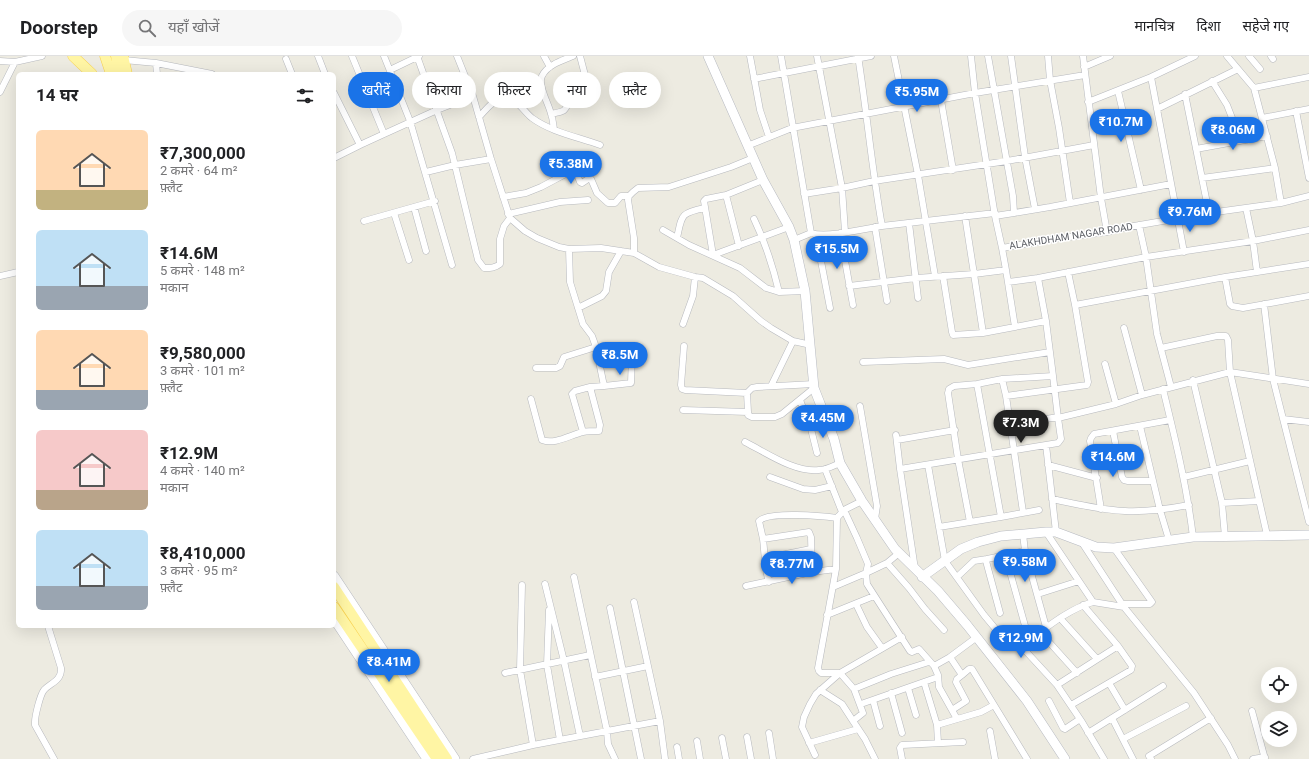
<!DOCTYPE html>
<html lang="hi">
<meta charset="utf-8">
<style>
:root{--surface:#fff;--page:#f6f6f6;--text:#202124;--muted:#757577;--line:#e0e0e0;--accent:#1a73e8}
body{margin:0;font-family:Roboto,"Noto Sans Devanagari",sans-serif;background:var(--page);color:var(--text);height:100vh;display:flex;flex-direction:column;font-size:15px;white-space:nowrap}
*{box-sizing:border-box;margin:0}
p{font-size:13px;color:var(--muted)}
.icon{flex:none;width:22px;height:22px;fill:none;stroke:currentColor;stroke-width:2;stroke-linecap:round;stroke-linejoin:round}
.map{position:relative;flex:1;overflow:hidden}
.panel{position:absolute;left:16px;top:16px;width:320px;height:556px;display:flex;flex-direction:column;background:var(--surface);border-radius:6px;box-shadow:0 4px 16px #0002}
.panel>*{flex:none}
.top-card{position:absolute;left:348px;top:16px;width:380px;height:36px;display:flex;gap:8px}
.tools{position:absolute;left:1261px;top:611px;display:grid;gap:8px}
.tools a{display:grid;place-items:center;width:36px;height:36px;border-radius:50%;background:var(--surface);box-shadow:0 4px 16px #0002;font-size:20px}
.price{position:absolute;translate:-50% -34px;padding:0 9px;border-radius:14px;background:var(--accent);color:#fff;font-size:13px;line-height:26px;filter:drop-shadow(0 1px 2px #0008)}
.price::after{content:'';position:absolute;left:50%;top:24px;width:12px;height:9px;margin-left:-6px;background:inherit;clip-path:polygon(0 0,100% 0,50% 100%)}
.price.selected{background:#222;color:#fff}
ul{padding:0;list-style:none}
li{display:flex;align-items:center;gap:12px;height:100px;padding:0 20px}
li span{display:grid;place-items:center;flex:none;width:112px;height:80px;border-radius:6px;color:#555}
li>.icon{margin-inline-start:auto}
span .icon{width:48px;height:48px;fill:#fffc;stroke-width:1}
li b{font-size:17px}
h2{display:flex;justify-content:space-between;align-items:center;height:48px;padding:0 20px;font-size:17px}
.chip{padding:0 14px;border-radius:18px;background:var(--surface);box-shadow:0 4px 16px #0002;font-size:14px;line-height:36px}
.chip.selected{background:var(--accent);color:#fff}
header{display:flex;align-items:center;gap:24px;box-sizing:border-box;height:56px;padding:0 20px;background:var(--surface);border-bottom:1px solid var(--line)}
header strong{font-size:19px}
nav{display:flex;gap:22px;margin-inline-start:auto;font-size:14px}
.search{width:280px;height:36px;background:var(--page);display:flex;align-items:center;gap:10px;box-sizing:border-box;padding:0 14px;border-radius:22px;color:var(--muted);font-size:15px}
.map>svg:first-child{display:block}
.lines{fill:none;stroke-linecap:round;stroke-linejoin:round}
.street-casing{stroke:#b7b9be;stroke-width:7}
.secondary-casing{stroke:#b7bac1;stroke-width:10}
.primary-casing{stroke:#f8d150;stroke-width:11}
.street{stroke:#fff;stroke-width:6}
.secondary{stroke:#fff;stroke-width:9}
.primary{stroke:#fff5a4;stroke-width:10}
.labels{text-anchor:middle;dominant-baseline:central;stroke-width:3;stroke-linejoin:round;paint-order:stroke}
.street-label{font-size:10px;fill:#5a5d63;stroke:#fff}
</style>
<header>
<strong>Doorstep</strong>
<div class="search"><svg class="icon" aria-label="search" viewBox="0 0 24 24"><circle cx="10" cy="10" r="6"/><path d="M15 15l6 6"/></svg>यहाँ खोजें</div>
<nav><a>मानचित्र</a><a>दिशा</a><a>सहेजे गए</a></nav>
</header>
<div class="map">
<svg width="1309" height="703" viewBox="0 0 1309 703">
<rect width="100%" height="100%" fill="#edebe1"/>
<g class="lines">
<defs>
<path id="street" d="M318,0L325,18
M384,0L410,65L452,209
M417,0L452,97L478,204L484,212C491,212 495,212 500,208V183L504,170L510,162
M457,0L473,40L491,103L510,162L525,175L537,182L559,191L569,193L601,192L634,197V182L628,144L629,140L633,136L638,132L669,131L731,111L753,102
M544,0L550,11
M750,0L760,54L769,81
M781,0L811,177
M817,0L842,132L845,176
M894,0L918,119L935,220
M971,0L975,37L995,160
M988,0L1013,140L1014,157L995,160L1002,192
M1011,0L1025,101L1035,153
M1048,0L1050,24L1059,72L1070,147
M1083,0L1101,142L1107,176
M1227,0L1254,32L1275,112L1281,147
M1249,0L1260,13
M1271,0L1273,3
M286,3L292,18
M124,4L156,7L212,18
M0,5L15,6L42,0
M156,7L157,18
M1084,11L1110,0
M390,14L419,0
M754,23L871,0
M1212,25L1227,49L1234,67L1238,85
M1254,32L1309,21
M1118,35L1141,134
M0,36L15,6
M334,37L360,89L384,78L352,0
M1185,38L1209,157
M941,44L953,114
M1088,46L1151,21
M1157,53L1238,13
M1296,55L1309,122
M551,58C566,55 564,56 570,44L576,41L575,32L585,26L586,23L580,0
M479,61C485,55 493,43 503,42C516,40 523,55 532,62C551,76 578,81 600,89
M1262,62L1309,53
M554,73C553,68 553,63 551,58C549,48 537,29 542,20C547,9 563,4 573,0
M384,78L437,54L473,40
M747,90L792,72L975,37L1085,19
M1196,93L1267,80
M334,102L360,89
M426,116L455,109L491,103
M1202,122L1275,112
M763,124L726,139L706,143L704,145L713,199L789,171
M804,138L842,132L874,125L1007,105L1094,89
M726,139L739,190
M503,141L526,137L541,131L573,114L576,116L580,126L582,127L588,123H591L597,137L608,147H615L621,140H629
M414,151L426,195
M1246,152L1253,185L1257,216
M394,157L409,204
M1014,157L1050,151L1171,128
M508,158L560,146L588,144
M754,163C765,186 773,211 779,236
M364,165L435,145
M909,167L918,242
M882,170L995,157
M875,171L887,245
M663,174L689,189L740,212L766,232L779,236L805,235
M840,177L853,249
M816,179L830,252
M677,182C682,159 680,157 705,152
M794,184L811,177C827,182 864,173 882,170C872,114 867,57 858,0
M1184,196L1151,21L1195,0
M634,197L659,211L695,221L703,222L733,240L761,265L771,272L793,285L811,289
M1006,214L1015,271
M1068,216L1075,249L1225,221L1309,208
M0,220L18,216
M943,220L952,276L953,279L983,277
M1225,221L1230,248L1232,250L1243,252L1309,240
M1008,226L1038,222
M849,230L916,222L974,218L965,160
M1264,248L1273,323L1309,466
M578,252L602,240L606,235L609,216L621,195
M1046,265L1038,222L1146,201L1139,169
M683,268L693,240L695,221
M1124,272L1142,339
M684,290L681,329L682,333L685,334L747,337L748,356V359L752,361H775L782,358L814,332
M1161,292L1217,280H1226L1228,284L1230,316L1267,479
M863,306L944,303L968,309L1050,296
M1105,308L1116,348
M536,312H556L560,310L564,301L596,291
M1053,320L1058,362L1116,348L1142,339L1230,316L1309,328
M1002,323L1006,340L1023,456
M1193,324L1222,447L1225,481
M977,328L1001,461L1039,454
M604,330L631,327L632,300L630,299L618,301
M771,330L793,285
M1171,331L1157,278L1146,201L1253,185L1309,174
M1163,333C1175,382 1187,431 1193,481
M747,337L752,332L757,331L814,328
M1006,340L1087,329L1088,326L1075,249
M531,343L542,384C555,389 570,379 583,376C588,375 593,375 599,375L600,369L590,331L604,330L596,291L592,280L583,268L570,226L569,193
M800,344L811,373L817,397
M860,350L877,450L875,463
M683,354L748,356
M1283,363L1309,366
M1010,369L1058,361
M1140,370L1160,454L1169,484
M1113,375L1122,421L1124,424L1128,425H1153
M583,376L572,338L575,335L590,331
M896,379L900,413
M897,384L955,374
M745,386C767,397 795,417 819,414C826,414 833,410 840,407
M1046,389L1056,476
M928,409L945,505L984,559L1009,589L1012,591L1021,590L1057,629L1082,666L1104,703
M1048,409L1097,422
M825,413L842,456
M770,421L803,433L815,434L832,430
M1184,421L1250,405
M1052,443C1076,448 1100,454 1125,455C1147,456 1168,453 1189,449
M862,445L844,454L837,462L836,513L818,612L819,615L821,617H840L854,633L863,657L853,665L865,683L875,703
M1222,447L1259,445
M1101,453L1090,385L1091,382L1094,378L1170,364
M844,454L857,482L868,508L866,517L867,528L910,595L912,596L919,593L934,610L950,601L962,619L969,613H972L1027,703
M970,466L958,403L948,337L949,333L954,330L977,328L1002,323L1053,320L1046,265L983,277L974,218L1006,214L1002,192L1054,183L1107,176L1128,171L1209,157L1281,147L1309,140
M939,471L1001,461
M1023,478L1025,495L1046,571
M763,483C765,498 764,511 769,526
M1081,485L1124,551L1194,637L1228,689L1235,703
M1114,492L1152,546L1150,548H1122
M899,497L887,507L909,532L925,553L944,574
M1005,498L1029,584
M765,505L771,501L811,493
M915,513L900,413L1058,387L1061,383L1058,362
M812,516L811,481L809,476L763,483L759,465C768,455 823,460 837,462
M574,521L607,675L608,688L615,703
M957,521L974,505L987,503
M545,528L564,605L580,680
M522,529L520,614L533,689
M746,530L812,516L836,513
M833,531L866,517L887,507
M1038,538L1079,525
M634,546L660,665L665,703
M1093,546L1124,551
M856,548L867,571L882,592
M610,552L641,703
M549,554L547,609L560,684
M1000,557L986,505L987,503L1025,495
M827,559L874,540
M1060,562L1097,603
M48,570L61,612C62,625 50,627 44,634C40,639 35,660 35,666V669L54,703
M1040,576L1077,617
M1021,590C1044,574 1066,554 1093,546L1046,476
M950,601L977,581
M934,610L938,619L939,631L957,663
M505,617L590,599
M595,621L648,610
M924,626L937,669L938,687
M1109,627L1125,654
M1057,629L1118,590
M908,632L916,659
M854,633L891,618L929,606
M820,634L842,648L853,665
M891,637L902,677
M873,644L880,670
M1049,645L1063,672L1065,673L1080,663
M861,648L938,621
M1071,649L1131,614L1132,610L1118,590L1083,549
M952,654L966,645L956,626L957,623L962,619
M1252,655L1265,703
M1112,662L1133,703
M937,669L981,656L994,649
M990,675L995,703
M769,677L773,703
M1088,677L1163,630
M747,681L751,703
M722,682L726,703
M1123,683L1186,650
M697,685L700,703
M809,687L858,673
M677,691L679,703
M815,699L802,671L804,661L810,648L816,638L840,617L902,581
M473,703L533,689L660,665
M902,703L900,692L902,689L963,686
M1151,703L1149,700L1211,662
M1253,703L1265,701"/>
<path id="secondary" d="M708,0L763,124L789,171L794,184L805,235L814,332L834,383L840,407L862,445L895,493L938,535L967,569L1027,645L1065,703
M334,520L455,703
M922,521L961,493L978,486L1001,480L1046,476H1056L1096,491L1114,492L1193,481L1309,479
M334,563L427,703"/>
<path id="primary" d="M73,0L92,18
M105,0L111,18
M116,0L120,18
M123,0L127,18
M334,531L447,703
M334,551L437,703"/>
</defs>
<!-- street casing -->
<use href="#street" class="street-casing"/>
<!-- secondary casing -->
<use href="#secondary" class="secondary-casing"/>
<!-- primary casing -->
<use href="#primary" class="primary-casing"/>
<!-- street -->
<use href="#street" class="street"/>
<!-- secondary -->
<use href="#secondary" class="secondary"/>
<!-- primary -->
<use href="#primary" class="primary"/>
</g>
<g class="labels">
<!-- street labels -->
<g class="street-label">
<text transform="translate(1071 180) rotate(-9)">ALAKHDHAM NAGAR ROAD</text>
</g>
</g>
</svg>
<div class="tools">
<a><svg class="icon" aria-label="locate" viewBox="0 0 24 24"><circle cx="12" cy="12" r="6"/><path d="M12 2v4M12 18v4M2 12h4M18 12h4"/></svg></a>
<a><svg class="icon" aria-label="layers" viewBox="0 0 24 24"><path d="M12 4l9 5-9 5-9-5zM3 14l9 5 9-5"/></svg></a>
</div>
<b class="price" style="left:917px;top:57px">₹5.95M</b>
<b class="price" style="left:1121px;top:87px">₹10.7M</b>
<b class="price" style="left:1233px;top:95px">₹8.06M</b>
<b class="price" style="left:571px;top:129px">₹5.38M</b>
<b class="price" style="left:1190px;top:177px">₹9.76M</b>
<b class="price" style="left:837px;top:214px">₹15.5M</b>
<b class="price" style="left:620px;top:320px">₹8.5M</b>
<b class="price" style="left:823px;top:383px">₹4.45M</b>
<b class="price selected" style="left:1021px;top:388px">₹7.3M</b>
<b class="price" style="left:1113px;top:422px">₹14.6M</b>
<b class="price" style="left:1025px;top:527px">₹9.58M</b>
<b class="price" style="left:792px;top:529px">₹8.77M</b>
<b class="price" style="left:1021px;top:603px">₹12.9M</b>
<b class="price" style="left:389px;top:627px">₹8.41M</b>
<div class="top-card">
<a class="chip selected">खरीदें</a>
<a class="chip">किराया</a>
<a class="chip">फ़िल्टर</a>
<a class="chip">नया</a>
<a class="chip">फ़्लैट</a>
</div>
<section class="panel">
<h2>14 घर<svg class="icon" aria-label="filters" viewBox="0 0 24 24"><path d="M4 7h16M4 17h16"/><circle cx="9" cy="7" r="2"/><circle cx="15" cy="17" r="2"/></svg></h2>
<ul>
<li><span style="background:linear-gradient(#ffd9b3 75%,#c2b280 0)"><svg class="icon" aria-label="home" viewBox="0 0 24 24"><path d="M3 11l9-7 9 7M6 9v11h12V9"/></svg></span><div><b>₹7,300,000</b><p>2 कमरे · 64 m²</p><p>फ़्लैट</p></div></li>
<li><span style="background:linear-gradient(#bfe0f5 70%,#9aa5b1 0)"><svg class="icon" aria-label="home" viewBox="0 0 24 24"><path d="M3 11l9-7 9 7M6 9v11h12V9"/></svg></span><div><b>₹14.6M</b><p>5 कमरे · 148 m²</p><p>मकान</p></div></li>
<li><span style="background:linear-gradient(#ffd9b3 75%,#9aa5b1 0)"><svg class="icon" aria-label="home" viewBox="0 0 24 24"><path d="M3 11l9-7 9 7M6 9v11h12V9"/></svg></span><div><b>₹9,580,000</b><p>3 कमरे · 101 m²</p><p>फ़्लैट</p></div></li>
<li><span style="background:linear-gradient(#f6c9c9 75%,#b9a48a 0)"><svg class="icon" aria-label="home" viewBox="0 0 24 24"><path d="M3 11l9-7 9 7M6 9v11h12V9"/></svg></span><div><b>₹12.9M</b><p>4 कमरे · 140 m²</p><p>मकान</p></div></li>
<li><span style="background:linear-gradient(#bfe0f5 70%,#9aa5b1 0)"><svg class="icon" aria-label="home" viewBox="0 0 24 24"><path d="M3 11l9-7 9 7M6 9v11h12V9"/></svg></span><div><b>₹8,410,000</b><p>3 कमरे · 95 m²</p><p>फ़्लैट</p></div></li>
</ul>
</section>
</div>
